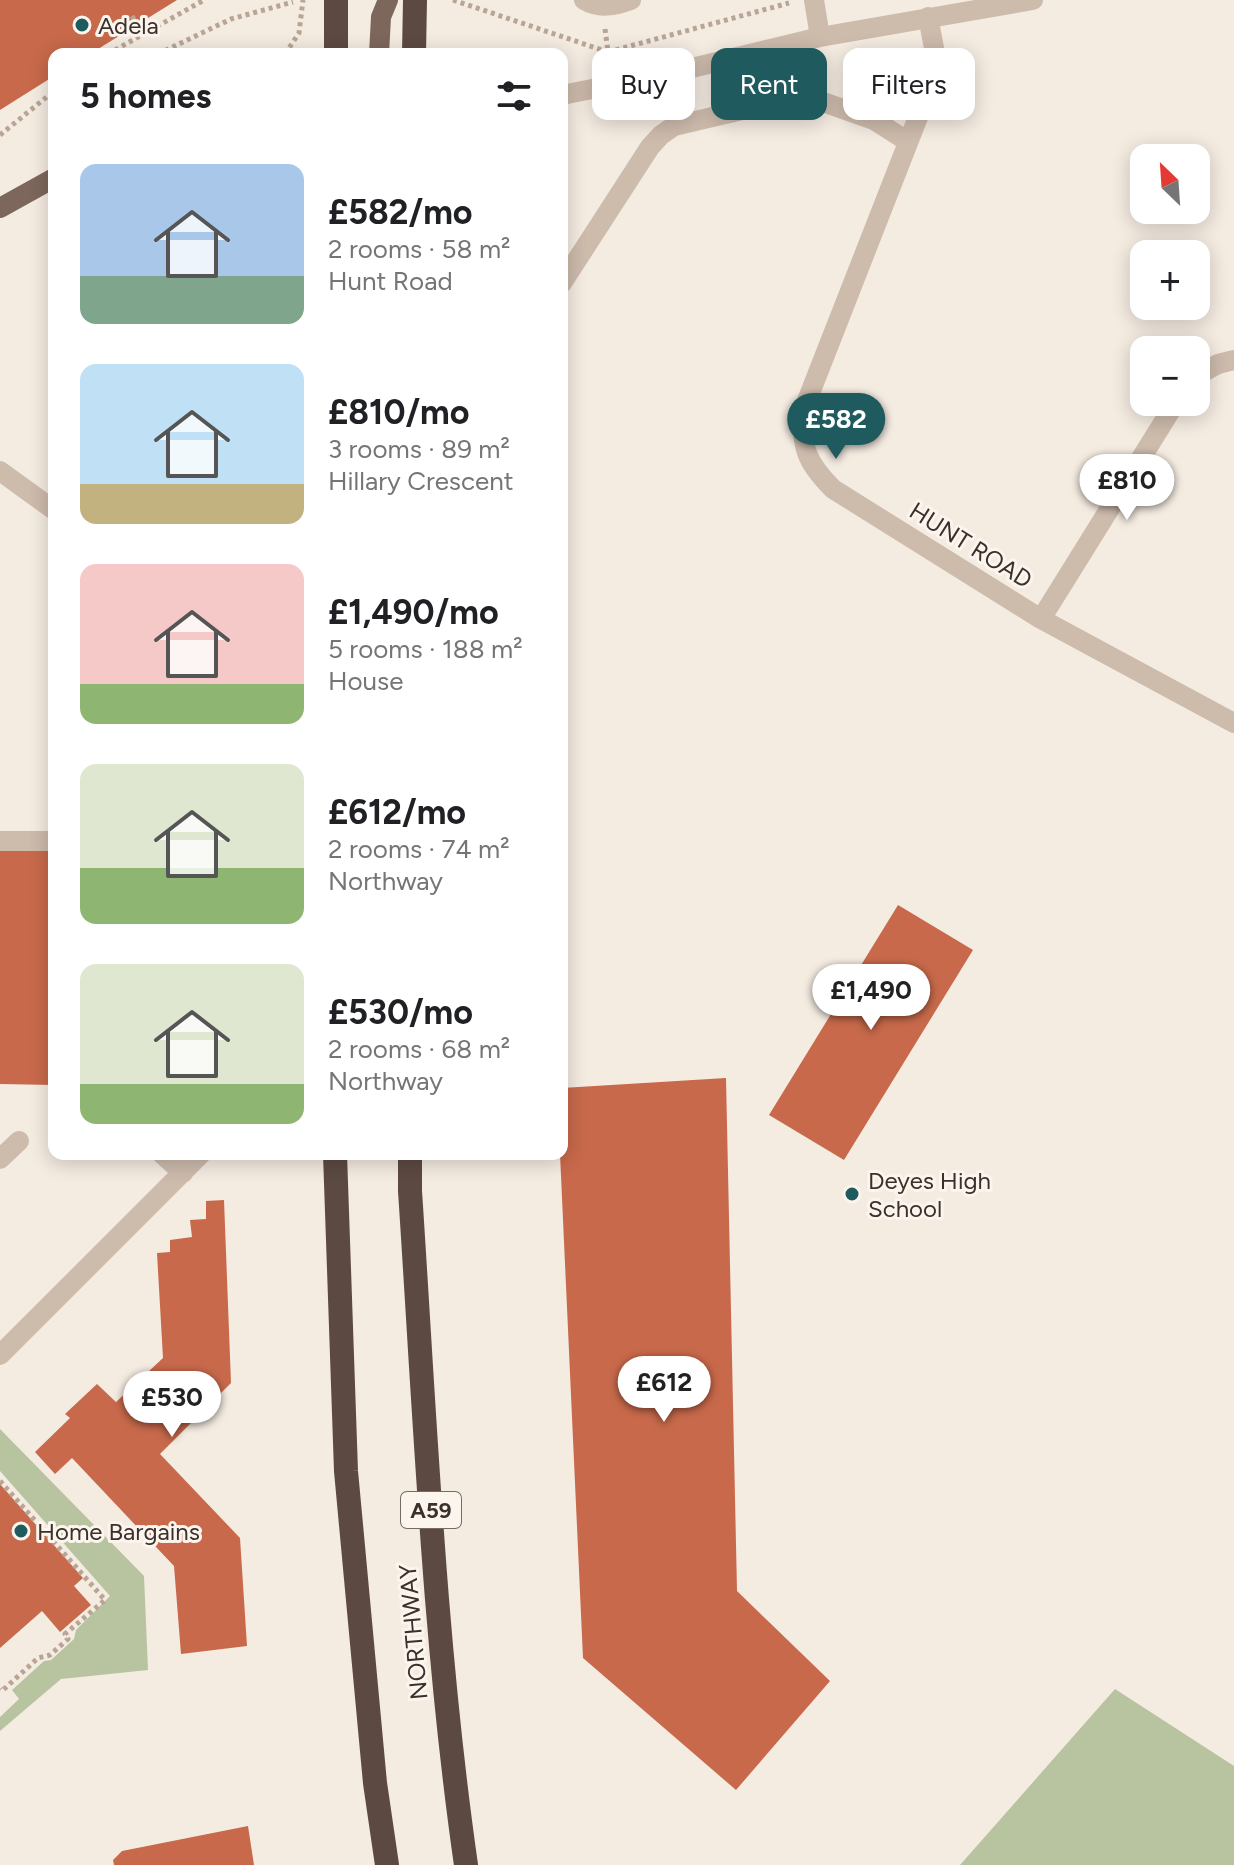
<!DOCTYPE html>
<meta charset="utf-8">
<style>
:root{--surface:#fff;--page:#f6f6f6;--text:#202124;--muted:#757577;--accent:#1f5a5e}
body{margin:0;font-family:Figtree,sans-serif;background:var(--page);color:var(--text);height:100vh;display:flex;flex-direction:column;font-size:30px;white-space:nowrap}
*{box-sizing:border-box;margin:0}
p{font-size:26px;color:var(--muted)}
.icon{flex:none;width:44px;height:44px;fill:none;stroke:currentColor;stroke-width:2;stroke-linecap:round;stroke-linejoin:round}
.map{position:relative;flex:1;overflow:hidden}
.side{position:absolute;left:48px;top:48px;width:520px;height:1112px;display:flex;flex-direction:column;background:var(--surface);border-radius:16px;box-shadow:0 4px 20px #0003}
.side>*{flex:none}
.top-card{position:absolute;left:592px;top:48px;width:522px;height:72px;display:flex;gap:16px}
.needle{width:52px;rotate:335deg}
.tools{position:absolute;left:1130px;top:144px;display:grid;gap:16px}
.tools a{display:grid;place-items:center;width:80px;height:80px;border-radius:16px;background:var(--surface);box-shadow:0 4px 20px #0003;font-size:40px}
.price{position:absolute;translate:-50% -68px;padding:0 18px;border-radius:28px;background:#fff;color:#222;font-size:26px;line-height:52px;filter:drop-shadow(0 2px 4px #0008)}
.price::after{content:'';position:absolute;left:50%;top:48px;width:24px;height:18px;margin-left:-12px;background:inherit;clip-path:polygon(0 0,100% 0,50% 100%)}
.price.current{background:var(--accent);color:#fff}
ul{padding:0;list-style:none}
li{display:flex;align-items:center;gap:24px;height:200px;padding:0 32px}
li span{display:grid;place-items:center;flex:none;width:224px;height:160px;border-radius:16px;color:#555}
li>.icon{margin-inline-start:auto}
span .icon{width:96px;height:96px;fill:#fffc;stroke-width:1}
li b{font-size:34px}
h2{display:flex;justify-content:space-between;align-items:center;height:96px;padding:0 32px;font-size:34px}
.chip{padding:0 28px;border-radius:16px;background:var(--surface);box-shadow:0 4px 20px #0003;font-size:28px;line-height:72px}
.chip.current{background:var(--accent);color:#fff}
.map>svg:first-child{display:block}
.green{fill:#b8c4a0}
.building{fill:#c8694b}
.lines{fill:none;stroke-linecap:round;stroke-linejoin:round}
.path{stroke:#b9a596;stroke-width:5;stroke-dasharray:4 4;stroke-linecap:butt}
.minor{stroke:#cdbbac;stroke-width:20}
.major{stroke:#7d675c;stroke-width:20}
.highway{stroke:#5c4a42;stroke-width:24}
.poi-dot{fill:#1f5a5e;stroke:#fbf5ee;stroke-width:3}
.labels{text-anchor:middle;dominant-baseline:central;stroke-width:6;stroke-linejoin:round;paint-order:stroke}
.shield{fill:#fbf5ee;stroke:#756b66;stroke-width:2}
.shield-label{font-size:22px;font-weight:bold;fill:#3b302b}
.poi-label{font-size:24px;fill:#3b302b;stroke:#fbf5ee;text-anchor:start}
.street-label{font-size:24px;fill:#3b302b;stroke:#fbf5ee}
</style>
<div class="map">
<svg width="1234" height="1865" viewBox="0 0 1234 1865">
<rect width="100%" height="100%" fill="#f4ebe1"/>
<!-- green -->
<path class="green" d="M0,1429L144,1576L148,1670L61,1679L0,1731V1717L19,1699L12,1690L44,1661L51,1660L74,1639L76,1630L110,1596L0,1471Z
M1115,1689L1234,1766V1865H960Z"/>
<!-- building -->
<path class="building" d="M0,0H177L90,54H54V76L0,110Z
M0,841H54V1085L0,1084Z
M898,905L973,950L844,1160L769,1115Z
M726,1078L737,1591L830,1681L736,1790L583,1658L560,1154H562V1088Z
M224,1200L231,1383L160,1454L240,1538L247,1646L181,1654L174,1566L72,1458L55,1474L35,1452L70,1418L65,1414L97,1384L116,1402L163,1358L157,1253L170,1252V1240L192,1237L190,1220L206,1219V1201Z
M0,1484L83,1578L74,1586L91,1605L60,1632L42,1611L0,1648Z
M248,1826L254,1865H114L113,1860L122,1851Z"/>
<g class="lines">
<!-- path -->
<path class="path" d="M453,0L608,52
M132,16L143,33
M605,29L608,52
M608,52L789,3
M108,54L204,0
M158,54L231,19L293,2
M285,54L299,33L303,0
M870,62L872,93
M0,135L54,91
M0,1481L105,1600L65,1634L68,1639L50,1655L38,1658L2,1691L0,1689"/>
<!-- minor -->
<path class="minor" d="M584,0C599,9 615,6 631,0
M814,0L820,37
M928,17L934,48L931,84L803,411C801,448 807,463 833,489L1041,619L1234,723
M562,95L667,74L820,37L1033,0
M562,283L650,147L661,135L674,126L781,101L805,99L823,102L874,120L907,141
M1196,376L1218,364L1234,360
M0,471L54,510
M1041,619L1176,402
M0,841H54
M162,1154L183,1173
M0,1159L19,1141
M0,1355L201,1154"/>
<!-- major -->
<path class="major" d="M379,54L381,17L388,0
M0,208L54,178"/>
<!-- highway -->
<path class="highway" d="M336,54V0
M414,54L415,0
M335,1154L346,1471L375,1783L387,1865
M410,1154V1191C425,1416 434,1642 466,1865"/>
</g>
<!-- markers -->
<g class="poi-dot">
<circle cx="82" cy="25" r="8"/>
<circle cx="852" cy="1194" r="8"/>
<circle cx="21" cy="1531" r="8"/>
</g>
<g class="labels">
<!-- shield labels -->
<rect class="shield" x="401" y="1492" width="60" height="36" rx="6"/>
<g class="shield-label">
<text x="431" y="1510">A59</text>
</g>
<!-- poi labels -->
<g class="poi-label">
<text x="98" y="25">Adela</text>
<text x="868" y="1180">Deyes High<tspan x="868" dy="28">School</tspan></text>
<text x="37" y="1531">Home Bargains</text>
</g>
<!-- street labels -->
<g class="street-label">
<text transform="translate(971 545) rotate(32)">HUNT ROAD</text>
<text transform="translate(413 1632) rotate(-95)">NORTHWAY</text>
</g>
</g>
</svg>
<div class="tools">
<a><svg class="needle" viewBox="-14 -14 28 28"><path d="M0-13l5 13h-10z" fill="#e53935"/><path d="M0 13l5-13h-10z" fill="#757577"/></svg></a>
<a>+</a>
<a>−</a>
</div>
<b class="price current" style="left:836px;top:461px">£582</b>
<b class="price" style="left:1127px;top:522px">£810</b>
<b class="price" style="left:871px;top:1032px">£1,490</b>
<b class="price" style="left:664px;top:1424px">£612</b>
<b class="price" style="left:172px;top:1439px">£530</b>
<div class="top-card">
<a class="chip">Buy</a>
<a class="chip current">Rent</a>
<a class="chip">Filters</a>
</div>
<section class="side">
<h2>5 homes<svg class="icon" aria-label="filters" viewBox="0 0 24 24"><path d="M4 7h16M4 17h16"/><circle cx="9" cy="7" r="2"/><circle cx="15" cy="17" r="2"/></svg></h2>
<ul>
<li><span style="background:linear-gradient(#a9c7e8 70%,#7fa58c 0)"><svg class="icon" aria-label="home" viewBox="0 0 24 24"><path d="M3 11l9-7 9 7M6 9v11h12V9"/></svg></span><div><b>£582/mo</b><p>2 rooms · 58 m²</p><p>Hunt Road</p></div></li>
<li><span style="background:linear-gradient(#bfe0f5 75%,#c2b280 0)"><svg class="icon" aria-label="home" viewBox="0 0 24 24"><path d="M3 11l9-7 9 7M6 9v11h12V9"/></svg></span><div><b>£810/mo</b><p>3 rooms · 89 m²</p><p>Hillary Crescent</p></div></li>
<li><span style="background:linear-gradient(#f6c9c9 75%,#8fb573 0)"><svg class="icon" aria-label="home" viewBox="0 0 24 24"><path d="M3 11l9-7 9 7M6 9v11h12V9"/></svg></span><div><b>£1,490/mo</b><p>5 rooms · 188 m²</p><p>House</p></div></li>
<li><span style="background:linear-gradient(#dfe7d0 65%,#8fb573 0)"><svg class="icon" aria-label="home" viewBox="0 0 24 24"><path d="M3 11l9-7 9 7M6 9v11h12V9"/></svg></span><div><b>£612/mo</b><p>2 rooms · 74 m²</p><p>Northway</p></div></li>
<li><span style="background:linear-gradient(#dfe7d0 75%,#8fb573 0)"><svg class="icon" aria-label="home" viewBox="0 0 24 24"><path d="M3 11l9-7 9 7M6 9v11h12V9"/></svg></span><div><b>£530/mo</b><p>2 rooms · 68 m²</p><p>Northway</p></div></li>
</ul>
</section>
</div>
